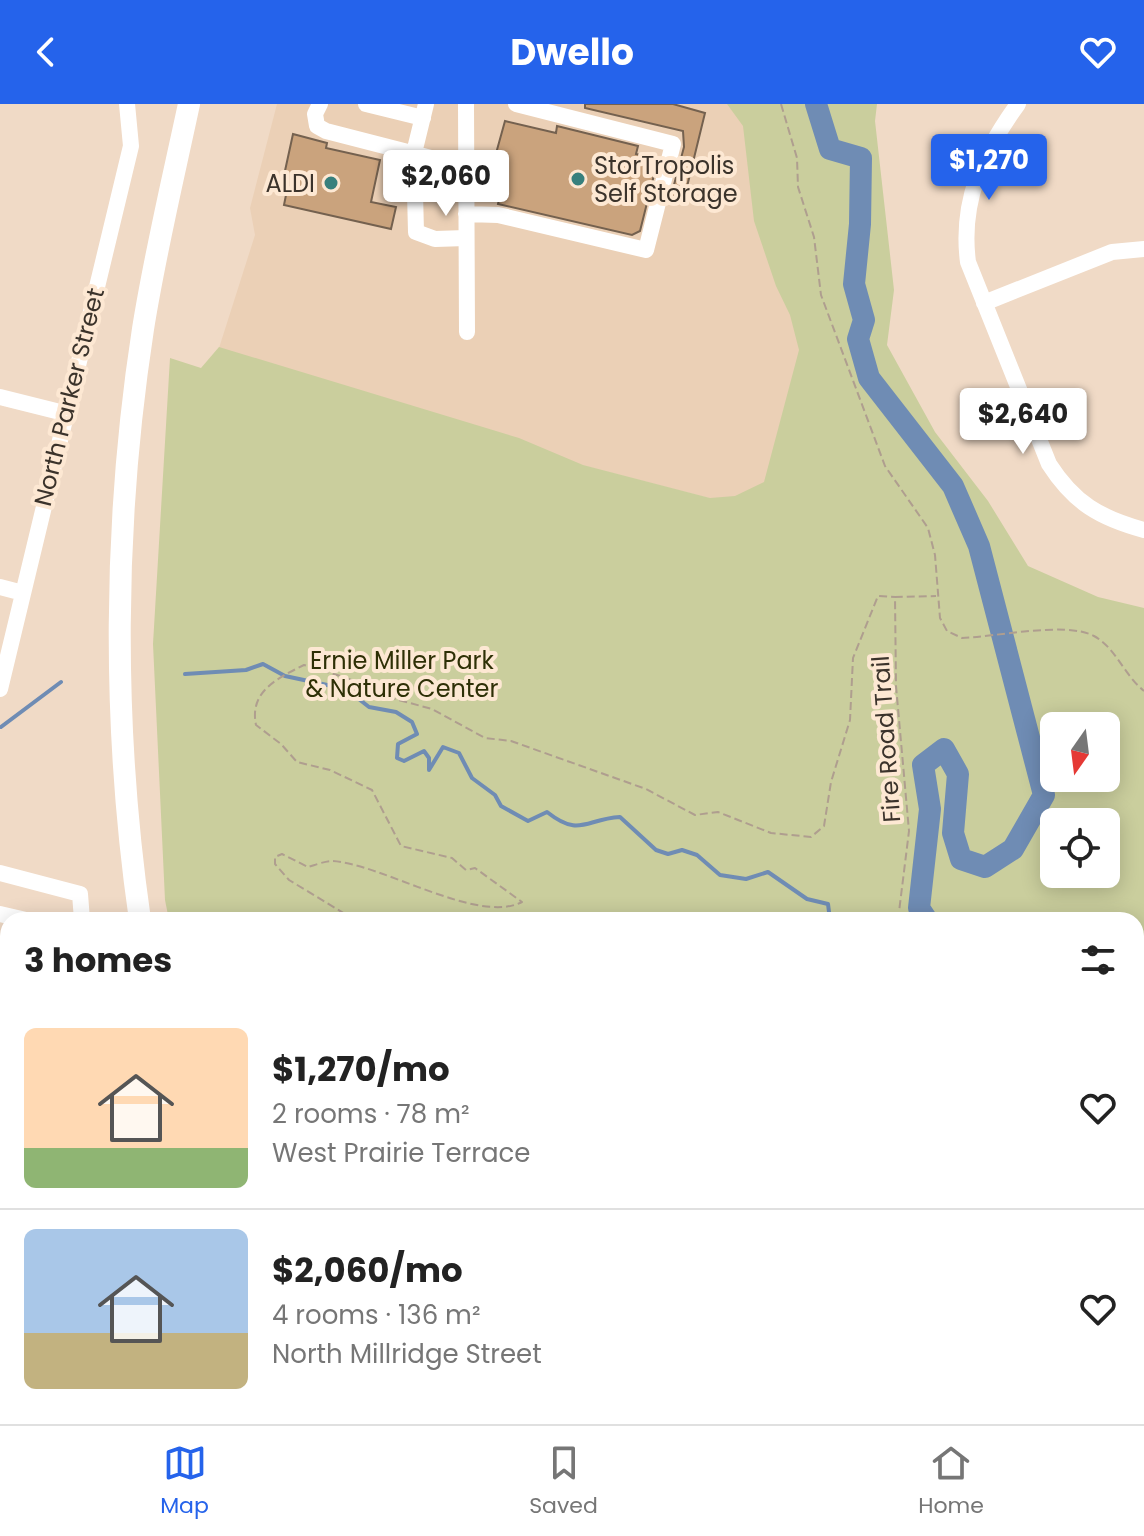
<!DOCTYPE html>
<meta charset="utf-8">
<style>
:root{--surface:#fff;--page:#f6f6f6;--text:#222;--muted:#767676;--line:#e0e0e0;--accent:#2563eb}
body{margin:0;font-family:Poppins,sans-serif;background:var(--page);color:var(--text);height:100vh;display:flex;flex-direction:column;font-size:30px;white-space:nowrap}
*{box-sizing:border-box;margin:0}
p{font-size:26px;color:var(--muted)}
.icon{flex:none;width:44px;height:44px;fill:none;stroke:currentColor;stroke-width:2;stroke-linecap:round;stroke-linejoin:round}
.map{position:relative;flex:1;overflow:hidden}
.details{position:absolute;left:0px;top:808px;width:1144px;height:512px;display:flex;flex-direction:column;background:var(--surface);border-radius:24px 24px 0 0;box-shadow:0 4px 20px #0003}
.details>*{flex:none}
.needle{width:52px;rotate:194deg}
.buttons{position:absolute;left:1040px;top:608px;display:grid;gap:16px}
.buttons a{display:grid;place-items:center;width:80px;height:80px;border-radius:12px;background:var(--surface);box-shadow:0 4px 20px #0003;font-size:40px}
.price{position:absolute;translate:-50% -68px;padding:0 18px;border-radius:8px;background:#fff;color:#222;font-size:26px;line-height:52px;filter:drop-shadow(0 2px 4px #0008)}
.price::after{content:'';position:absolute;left:50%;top:48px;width:24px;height:18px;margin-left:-12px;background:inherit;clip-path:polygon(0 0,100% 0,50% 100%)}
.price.current{background:var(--accent);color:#fff}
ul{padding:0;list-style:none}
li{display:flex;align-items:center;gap:24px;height:200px;padding:0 24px}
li+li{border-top:2px solid var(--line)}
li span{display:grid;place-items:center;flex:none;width:224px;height:160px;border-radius:12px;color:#555}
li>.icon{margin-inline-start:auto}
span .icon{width:96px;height:96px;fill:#fffc;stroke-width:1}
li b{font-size:34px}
h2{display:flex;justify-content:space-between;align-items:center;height:96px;padding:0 24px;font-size:34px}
header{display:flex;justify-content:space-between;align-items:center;height:104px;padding:0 24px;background:var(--accent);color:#fff;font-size:36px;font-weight:700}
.tab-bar{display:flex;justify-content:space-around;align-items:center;height:112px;border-top:2px solid var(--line);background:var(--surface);font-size:22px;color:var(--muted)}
.tab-bar a{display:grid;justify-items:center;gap:4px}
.tab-bar .current{color:var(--accent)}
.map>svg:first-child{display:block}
.built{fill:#ebd0b6}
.green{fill:#cace9d;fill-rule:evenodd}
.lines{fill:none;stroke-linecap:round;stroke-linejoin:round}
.stream{stroke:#6f8cb4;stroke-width:4}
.river{stroke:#6f8cb4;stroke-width:22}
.building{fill:#caa37d;stroke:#74614f;stroke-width:2}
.path{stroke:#af9e8f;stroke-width:2;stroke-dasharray:8 4;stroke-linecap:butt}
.minor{stroke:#fff;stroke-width:16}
.highway{stroke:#fff;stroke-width:22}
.poi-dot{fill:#38807d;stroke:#fde8d3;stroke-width:3}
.labels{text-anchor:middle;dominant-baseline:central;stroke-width:8;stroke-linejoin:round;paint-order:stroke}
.poi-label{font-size:24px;fill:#3b332b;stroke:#fde8d3;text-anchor:start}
.street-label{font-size:24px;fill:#3b332b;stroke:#fde8d3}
.park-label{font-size:24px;fill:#2e3006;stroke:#fde8d3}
</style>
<header><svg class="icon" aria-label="back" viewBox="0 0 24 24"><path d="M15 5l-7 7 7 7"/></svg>Dwello<svg class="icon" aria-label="heart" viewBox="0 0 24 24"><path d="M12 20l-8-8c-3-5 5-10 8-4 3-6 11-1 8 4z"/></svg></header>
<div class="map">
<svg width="1144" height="1320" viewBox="0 0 1144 1320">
<rect width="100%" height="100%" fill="#f0dac6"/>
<!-- built -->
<path class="built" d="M277,0H875L771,410L212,266L255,131L250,104Z"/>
<!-- green -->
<path class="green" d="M727,0H877L875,17L894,186L887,241L935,328L988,397L1028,462L1098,493L1144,504V1320H312L309,1312H1136V816H169L165,796L153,540L170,254L201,264L219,243L519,334L583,361L710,394L735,392L764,378L799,246L790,211L776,182L754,117L743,22ZM1054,622H1106V674H1054ZM1054,718H1106V770H1054Z"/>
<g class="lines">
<!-- stream -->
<path class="stream" d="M185,570L246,566L263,560L285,572L346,585L369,603L396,608L412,618L417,630L398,640L397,654L404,657L424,647L429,654V666L443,643L459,649L472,674L495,691L501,702L528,717L547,708C580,734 585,715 620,713L656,746L668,750L682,746L697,751L720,771L746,775L768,768L807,795L828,800L830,816
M1,623L61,578"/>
<!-- river -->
<path class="river" d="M816,0L830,45L861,54L860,120L854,180L864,216L858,235L869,274L953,382L979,442L1044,691L1013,745L985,763L961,755L953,729L958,670L944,645L923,661L930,705L919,804L927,816
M977,1312L982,1320"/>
</g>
<!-- building -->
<path class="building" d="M585,0H673L705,9L684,95L671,92L684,43L683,27L585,4Z
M505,17L556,29L557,22L638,42L636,50L658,55L640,127L632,131L498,100L504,76L497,74L501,55L495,53Z
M293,30L327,39L326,44L380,56L371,98L396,103L391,125L284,101L288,81L283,76Z"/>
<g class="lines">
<!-- path -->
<path class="path" d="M781,0L797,54L798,83L814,133L821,191L885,362L928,424L935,451L940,514L947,527L962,534C995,533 1066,517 1094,532C1116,544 1124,571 1144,587
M355,816L289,776L275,760V753L282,750L308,763C315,761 325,757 332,757C383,760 478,821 522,798L475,764L466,766L452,754L401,742L372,686L330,666L297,658L281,640L256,621C249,587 278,574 304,561L347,574L384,592L432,605L485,634L511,637L646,685L695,711L718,708L771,729L811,733L824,722L831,678L850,616L853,554L878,492L895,493
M898,816L909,727L896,582L895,493L936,492
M1136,1081L1144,1083
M388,1312L391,1320
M781,1312L783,1320
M1039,1312L1040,1320
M1111,1312V1320
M876,1319V1312
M408,1320L425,1312
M611,1320L621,1312
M861,1320H876"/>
<!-- minor -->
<path class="minor" d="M320,0L315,10L317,22L326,27L431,54L467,55
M366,0L423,14
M426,0L414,49L416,128L435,135L466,134
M466,0L467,228
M1018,0C983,48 960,97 968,158L1049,360C1074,399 1100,414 1144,426
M466,110L498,111L646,146L673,40L516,0
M984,199L1112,148L1144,145
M0,293L64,309
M0,483L23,489
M0,585L131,42L127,0
M0,769L80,790L82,816
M0,810L26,816"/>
<!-- highway -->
<path class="highway" d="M140,816C112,622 113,419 143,225C155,149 173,75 189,0
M271,1312L274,1320"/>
</g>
<!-- markers -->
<g class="poi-dot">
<circle cx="578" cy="75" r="8"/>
<circle cx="331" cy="79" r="8"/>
</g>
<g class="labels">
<!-- poi labels -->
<g class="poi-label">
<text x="594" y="61">StorTropolis<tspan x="594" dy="28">Self Storage</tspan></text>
<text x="315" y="79" text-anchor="end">ALDI</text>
</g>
<!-- street labels -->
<g class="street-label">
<text transform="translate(69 293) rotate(-76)">North Parker Street</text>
<text transform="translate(886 635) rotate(-94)">Fire Road Trail</text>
</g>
<!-- park labels -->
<g class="park-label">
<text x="402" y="556">Ernie Miller Park<tspan x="402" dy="28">&amp; Nature Center</tspan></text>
</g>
</g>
</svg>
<div class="buttons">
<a><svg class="needle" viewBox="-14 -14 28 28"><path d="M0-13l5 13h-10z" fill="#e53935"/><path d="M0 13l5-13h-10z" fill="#767676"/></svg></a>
<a><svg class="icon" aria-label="locate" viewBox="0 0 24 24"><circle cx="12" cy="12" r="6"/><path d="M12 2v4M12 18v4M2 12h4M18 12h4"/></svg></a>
</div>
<b class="price current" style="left:989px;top:98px">$1,270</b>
<b class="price" style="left:446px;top:114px">$2,060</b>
<b class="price" style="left:1023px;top:352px">$2,640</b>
<section class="details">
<h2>3 homes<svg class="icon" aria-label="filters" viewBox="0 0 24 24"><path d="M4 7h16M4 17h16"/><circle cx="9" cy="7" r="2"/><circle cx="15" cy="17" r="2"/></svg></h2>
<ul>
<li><span style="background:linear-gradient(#ffd9b3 75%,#8fb573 0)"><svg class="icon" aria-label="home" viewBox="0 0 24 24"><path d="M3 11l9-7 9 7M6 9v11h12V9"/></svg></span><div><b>$1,270/mo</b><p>2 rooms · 78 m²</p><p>West Prairie Terrace</p></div><svg class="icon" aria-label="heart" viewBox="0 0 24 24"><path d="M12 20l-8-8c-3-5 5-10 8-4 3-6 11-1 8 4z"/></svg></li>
<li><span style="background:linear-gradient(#a9c7e8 65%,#c2b280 0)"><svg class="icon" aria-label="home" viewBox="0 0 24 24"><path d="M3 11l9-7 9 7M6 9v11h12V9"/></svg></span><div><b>$2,060/mo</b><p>4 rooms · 136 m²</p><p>North Millridge Street</p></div><svg class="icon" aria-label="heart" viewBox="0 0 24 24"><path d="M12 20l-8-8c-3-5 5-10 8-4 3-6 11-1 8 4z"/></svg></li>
</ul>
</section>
</div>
<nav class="tab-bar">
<a class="current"><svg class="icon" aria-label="map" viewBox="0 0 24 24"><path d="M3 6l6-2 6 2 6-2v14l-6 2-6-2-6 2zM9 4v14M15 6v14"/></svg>Map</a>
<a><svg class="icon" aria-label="saved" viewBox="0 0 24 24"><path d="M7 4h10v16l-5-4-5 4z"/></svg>Saved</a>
<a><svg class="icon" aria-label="home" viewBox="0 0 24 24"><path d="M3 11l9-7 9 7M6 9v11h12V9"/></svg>Home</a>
</nav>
